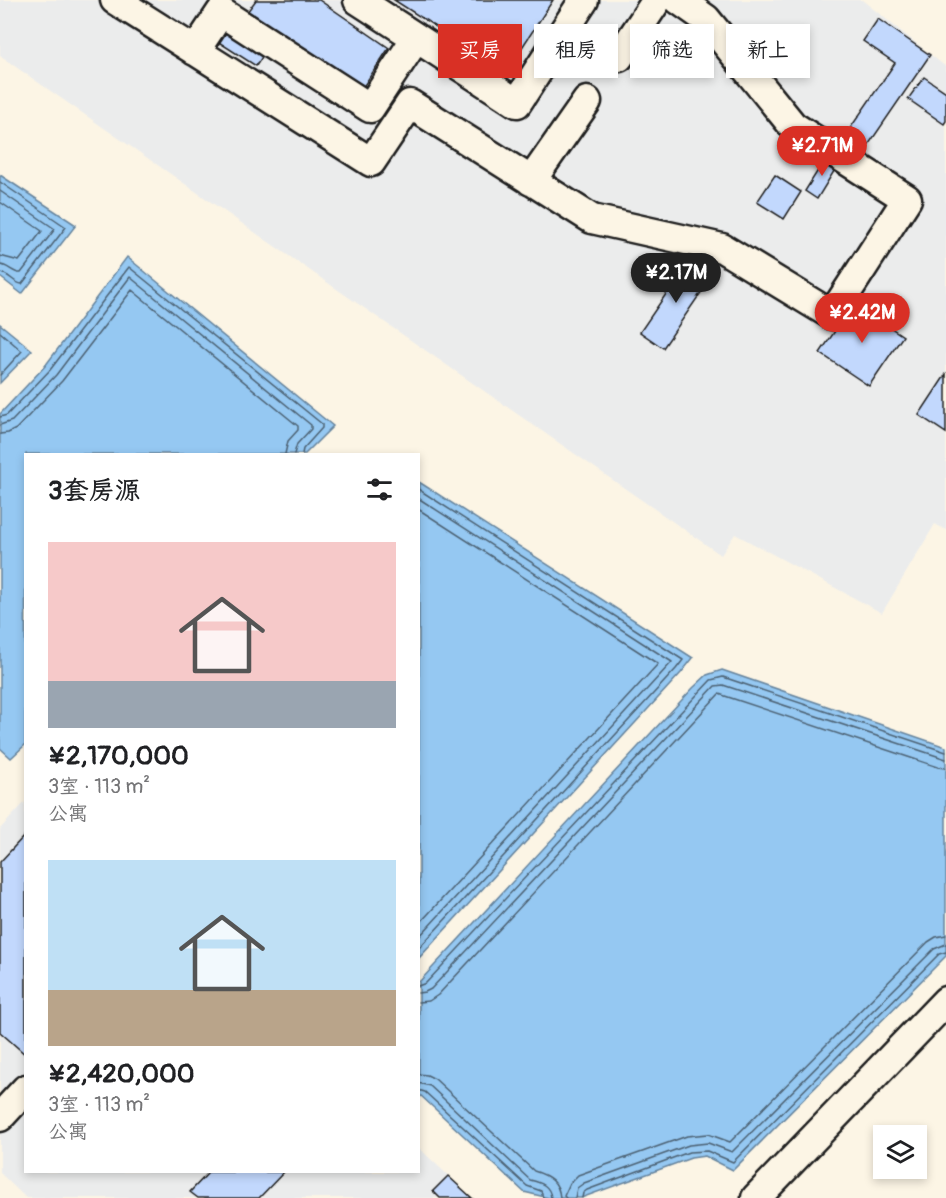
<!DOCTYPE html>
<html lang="zh">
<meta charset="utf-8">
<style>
:root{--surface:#fff;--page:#f2f2f2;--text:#202124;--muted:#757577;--accent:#d93025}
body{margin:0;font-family:Pangolin,"LXGW WenKai TC",sans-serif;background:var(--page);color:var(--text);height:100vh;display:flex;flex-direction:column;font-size:22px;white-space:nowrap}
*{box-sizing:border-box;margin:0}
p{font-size:20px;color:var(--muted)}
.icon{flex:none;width:33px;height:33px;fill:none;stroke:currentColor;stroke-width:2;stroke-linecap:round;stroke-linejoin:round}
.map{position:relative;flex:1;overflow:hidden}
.side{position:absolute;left:24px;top:453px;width:396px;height:720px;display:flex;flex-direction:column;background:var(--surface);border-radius:0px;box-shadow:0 3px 9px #0003}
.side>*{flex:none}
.banner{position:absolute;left:438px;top:24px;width:417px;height:54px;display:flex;gap:12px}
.controls{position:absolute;left:873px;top:1125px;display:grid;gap:12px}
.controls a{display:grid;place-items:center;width:54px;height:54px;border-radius:0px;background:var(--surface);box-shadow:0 3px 9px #0003;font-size:30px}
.price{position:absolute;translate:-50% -51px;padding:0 14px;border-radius:21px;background:var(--accent);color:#fff;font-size:20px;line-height:39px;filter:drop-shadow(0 2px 3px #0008)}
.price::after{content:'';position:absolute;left:50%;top:36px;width:18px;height:14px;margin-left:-9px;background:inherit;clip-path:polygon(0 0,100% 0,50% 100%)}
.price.active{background:#222;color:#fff}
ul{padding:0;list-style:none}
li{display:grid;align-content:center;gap:12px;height:318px;padding:0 24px}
li span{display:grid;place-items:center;height:186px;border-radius:0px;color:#555}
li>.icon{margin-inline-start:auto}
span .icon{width:108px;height:108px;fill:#fffc;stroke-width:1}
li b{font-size:26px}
h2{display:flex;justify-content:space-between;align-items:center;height:72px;padding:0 24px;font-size:26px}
.pill{padding:0 21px;border-radius:0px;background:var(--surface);box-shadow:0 3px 9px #0003;font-size:21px;line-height:54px}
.pill.active{background:var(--accent);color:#fff}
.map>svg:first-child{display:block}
.built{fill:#ebecec}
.water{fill:#95c8f2;stroke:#65839c;stroke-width:1.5}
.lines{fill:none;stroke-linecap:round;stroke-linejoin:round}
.shore{stroke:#4c6172;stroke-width:1.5}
.building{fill:#c2d8fd;stroke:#1c1c1c;stroke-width:1.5}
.minor-casing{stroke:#1c1c1c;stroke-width:33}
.minor{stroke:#fcf5e5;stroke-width:28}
</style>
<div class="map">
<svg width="946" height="1198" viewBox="0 0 946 1198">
<rect width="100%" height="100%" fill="#fcf5e5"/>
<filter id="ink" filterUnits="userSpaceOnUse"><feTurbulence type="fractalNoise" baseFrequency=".0167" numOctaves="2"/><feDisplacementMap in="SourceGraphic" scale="12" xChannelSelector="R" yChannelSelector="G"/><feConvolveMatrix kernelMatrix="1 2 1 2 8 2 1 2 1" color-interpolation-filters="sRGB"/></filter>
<g filter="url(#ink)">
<!-- built -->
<path class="built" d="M0,0H862L946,67V530L935,524L882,613L735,534L721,555L0,56Z
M25,802L26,1172H418L419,1148L472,1198H26L0,1173V829Z"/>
<!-- water -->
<path class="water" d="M0,175L76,225L22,294L0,277Z
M127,257L333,426L305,454H26L25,745L11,758L0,748V414L45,366Z
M0,324L32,350L0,383Z
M419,482L693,658L681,673L419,958Z
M722,670L946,747V956L733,1170L705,1156L691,1158L581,1198H549L524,1192L419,1094V982L693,688L707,675Z"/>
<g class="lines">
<!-- shore -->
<path class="shore" d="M0,182L66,227L22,284C14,284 9,273 0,273
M0,191L55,229L21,273C14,274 8,265 0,265
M0,202L42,231L19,261L0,256
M0,332L22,351L0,375
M0,417L7,415L50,370L129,267L322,424V428L303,449L302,454
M0,425L12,421L56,375L130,277L311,425V429L297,444L294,454
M0,434L8,433L16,429L62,381L132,290L298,426V430L288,441L285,454
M418,489L683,660L676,669L418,949
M418,498L672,662L418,938
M418,509L658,664L418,925
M418,986L426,983L711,680L723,677L946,752
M418,993L425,992L431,989L715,686L723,685L946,759
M418,1002L429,1001L438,995L719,694L938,767L946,768
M418,1074L427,1075L435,1079L534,1171C550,1176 559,1182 560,1198
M418,1083L430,1086L530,1180C541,1183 550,1185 551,1198
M418,1090L425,1092L527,1186L541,1191L543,1198
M566,1198L564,1196L570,1183L578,1175L687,1136L708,1134L730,1142L928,942L936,937L946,935
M575,1198L577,1188L584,1183L689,1145L708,1143L732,1152L934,949L946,944
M582,1198L583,1193L587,1190L689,1152L707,1151L733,1162L939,954L946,952"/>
</g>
<!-- building -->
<path class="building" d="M256,0H319L389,48L361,90L247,12Z
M394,0H553L506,72Z
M878,19L930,55L858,160L838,146L895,63L863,41Z
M227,26L266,51L256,66L217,41Z
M924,77L946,92V121L944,124L908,99Z
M827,156L839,163L817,199L805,191Z
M775,175L801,192L784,219L757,202Z
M690,259L713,275L663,348L640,332Z
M854,303L903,336L869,386L820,353Z
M946,374V433L919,415Z
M26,834V1055L0,1032V862Z
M209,1172H284L259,1198H198L190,1192Z
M448,1176L472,1198H440L433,1191Z"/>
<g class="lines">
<defs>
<path id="minor" d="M115,0L371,162L410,104L592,219L722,248L832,315L907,199L793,126L706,19L679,0
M358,0L517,103L584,0
M195,51L221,12L370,108L416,38
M619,57L657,0
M531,181L587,101
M0,1117L26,1089
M756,1198L946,1001"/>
</defs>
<!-- minor casing -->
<use href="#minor" class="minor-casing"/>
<!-- minor -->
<use href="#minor" class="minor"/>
</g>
</g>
</svg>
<div class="controls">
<a><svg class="icon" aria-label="layers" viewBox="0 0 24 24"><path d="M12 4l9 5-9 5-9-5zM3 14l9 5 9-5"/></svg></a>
</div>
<b class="price" style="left:822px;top:177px">¥2.71M</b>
<b class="price active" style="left:676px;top:304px">¥2.17M</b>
<b class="price" style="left:862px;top:344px">¥2.42M</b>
<div class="banner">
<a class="pill active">买房</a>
<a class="pill">租房</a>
<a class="pill">筛选</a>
<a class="pill">新上</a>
</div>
<section class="side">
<h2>3套房源<svg class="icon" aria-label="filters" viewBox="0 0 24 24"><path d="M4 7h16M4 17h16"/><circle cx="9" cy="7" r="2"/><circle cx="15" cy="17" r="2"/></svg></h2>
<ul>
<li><span style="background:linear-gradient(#f6c9c9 75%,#9aa5b1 0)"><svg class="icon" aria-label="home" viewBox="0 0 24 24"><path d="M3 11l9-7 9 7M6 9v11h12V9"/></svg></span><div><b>¥2,170,000</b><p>3室 · 113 m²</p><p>公寓</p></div></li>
<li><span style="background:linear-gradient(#bfe0f5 70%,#b9a48a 0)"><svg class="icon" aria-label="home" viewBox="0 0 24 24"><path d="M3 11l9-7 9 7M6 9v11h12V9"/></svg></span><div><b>¥2,420,000</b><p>3室 · 113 m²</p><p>公寓</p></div></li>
</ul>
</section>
</div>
